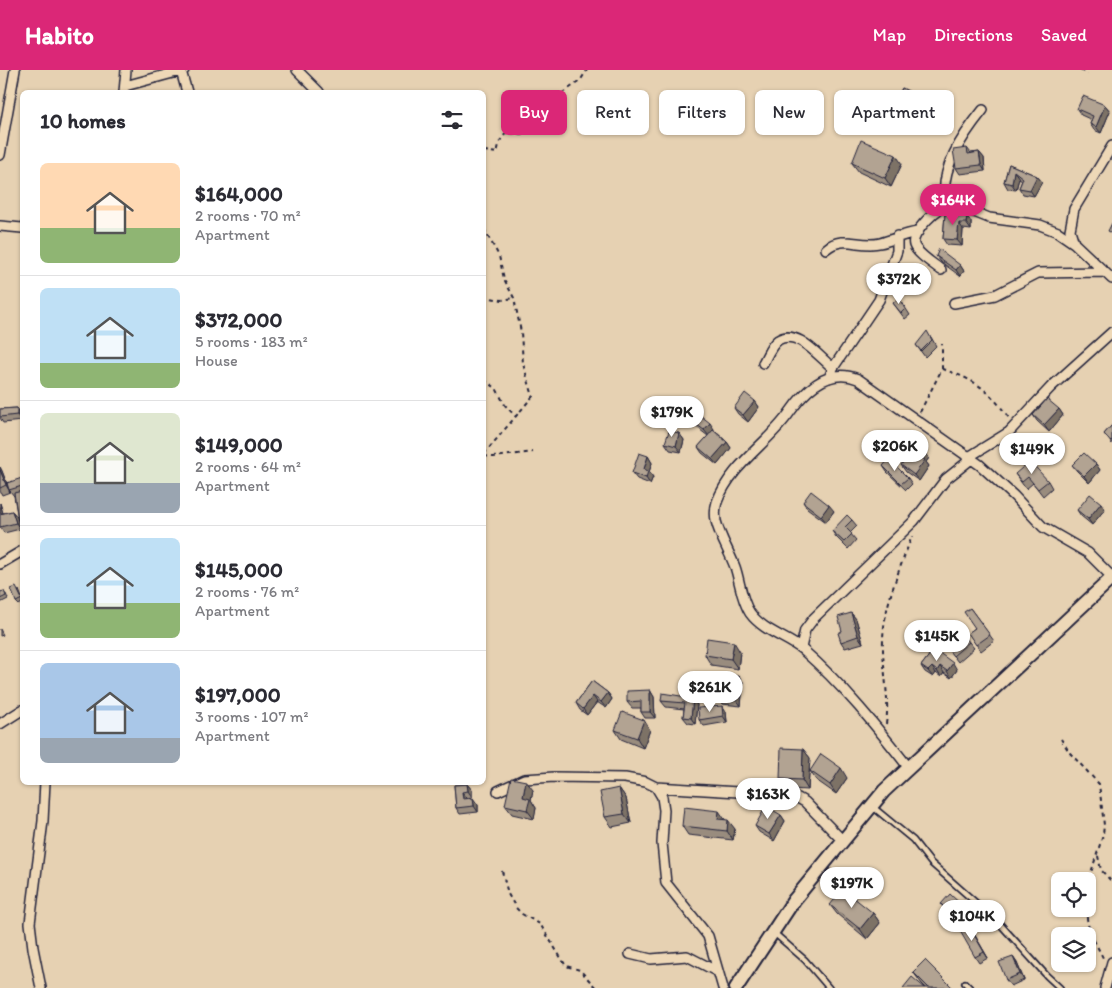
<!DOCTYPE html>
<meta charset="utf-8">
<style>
:root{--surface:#fff;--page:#f7f7f7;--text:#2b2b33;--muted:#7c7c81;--line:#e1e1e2;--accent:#db2777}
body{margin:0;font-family:Itim,sans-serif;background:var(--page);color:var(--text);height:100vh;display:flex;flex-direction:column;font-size:19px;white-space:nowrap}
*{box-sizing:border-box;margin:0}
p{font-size:16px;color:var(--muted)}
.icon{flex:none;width:28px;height:28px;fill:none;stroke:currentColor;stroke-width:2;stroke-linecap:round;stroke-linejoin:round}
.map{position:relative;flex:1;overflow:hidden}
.panel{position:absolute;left:20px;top:20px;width:466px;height:695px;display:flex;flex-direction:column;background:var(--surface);border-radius:8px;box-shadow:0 1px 4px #0004}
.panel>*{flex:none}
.banner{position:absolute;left:501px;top:20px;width:475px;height:45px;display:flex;gap:10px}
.fabs{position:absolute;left:1051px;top:802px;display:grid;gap:10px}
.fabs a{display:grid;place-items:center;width:45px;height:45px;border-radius:8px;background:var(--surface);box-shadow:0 1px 4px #0004;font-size:25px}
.price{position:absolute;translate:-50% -42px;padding:0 11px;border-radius:18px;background:#fff;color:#222;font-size:16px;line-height:32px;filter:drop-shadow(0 1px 2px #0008)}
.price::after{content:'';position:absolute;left:50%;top:30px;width:15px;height:11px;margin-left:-8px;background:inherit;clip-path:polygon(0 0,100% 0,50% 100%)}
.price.on{background:var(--accent);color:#fff}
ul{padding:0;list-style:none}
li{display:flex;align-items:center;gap:15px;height:125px;padding:0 20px}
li+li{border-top:1px solid var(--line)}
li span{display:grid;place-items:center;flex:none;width:140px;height:100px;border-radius:8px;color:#555}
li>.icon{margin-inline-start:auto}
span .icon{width:60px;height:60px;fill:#fffc;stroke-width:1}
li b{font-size:21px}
h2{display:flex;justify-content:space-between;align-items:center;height:60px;padding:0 20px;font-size:21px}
.chip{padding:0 18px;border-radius:8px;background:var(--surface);box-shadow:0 1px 4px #0004;font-size:18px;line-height:45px}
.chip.on{background:var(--accent);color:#fff}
header{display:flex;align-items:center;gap:30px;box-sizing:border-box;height:70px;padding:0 25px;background:var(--accent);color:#fff}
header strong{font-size:24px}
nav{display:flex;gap:28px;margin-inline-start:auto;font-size:18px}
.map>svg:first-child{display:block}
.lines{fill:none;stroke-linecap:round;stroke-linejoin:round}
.service-casing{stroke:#22223b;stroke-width:8}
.minor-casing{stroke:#22223b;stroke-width:12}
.secondary-casing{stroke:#22223b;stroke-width:16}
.path{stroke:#22223b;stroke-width:2;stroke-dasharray:4 4;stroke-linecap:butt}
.service{stroke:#eed8b7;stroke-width:4.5}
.minor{stroke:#eed8b7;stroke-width:9}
.secondary{stroke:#eed8b7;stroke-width:12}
.wall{fill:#998c7e;stroke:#22223b}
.shaded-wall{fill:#7d7266;stroke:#22223b}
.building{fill:#b2a392;stroke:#22223b}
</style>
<header>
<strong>Habito</strong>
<nav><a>Map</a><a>Directions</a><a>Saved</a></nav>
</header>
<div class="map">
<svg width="1112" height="918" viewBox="0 0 1112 918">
<rect width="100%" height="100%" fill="#e6d1b2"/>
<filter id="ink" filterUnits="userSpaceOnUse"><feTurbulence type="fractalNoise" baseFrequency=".02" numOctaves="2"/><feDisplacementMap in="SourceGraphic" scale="10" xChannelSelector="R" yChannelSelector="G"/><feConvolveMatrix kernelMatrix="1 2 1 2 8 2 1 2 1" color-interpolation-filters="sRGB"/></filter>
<g filter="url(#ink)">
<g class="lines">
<defs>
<path id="service" d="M873,737L913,770L931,793L1000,854L1047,906L1060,918
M773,862L805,890L829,918
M965,913L970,918"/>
<path id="minor" d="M297,0L319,22
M181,1L187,22
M125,16L184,0
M124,22L126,0
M0,85L15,0
M946,134C938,100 963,65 983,40
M0,156L22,158
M1074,173L1070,160L1074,139L1112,76
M826,179C843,164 860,178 880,173C893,170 903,164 918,162
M941,200C934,194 917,184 914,175C910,163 940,134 952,133L989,148L1040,155L1058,162L1074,173L1112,209
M954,233L995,225L1038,203L1103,202
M763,293C767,286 771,275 778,270C797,258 819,287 833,298
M829,308L833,298L879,230L897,181V166
M967,388L1009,362L1051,317L1112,262
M0,494L22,481
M801,578L805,560L814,548L914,451L946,409L970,390
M0,654L22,640
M909,698C876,656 843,615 803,580C787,567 763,561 750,543C741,530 740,511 735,497C729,481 720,467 716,451C715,445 715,438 717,432C731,394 769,373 790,342C806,319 829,297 858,309L980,395L1014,426L1043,457L1088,483L1112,507
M656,717L738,722H780L796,727L805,732L842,770
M498,721L524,709L554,707L625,708L646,712L656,717L662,727L664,740L662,773L666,813L708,866L723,918
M630,884L651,889L687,886L718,902
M41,918L33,878L30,853L43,751L45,712
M1105,918L1112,892"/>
<path id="secondary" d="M736,918L794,830L884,721L1112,508"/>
</defs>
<!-- service casing -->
<use href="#service" class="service-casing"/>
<!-- minor casing -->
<use href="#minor" class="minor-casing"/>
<!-- secondary casing -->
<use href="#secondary" class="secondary-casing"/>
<!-- path -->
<path class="path" d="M1081,0L1088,4
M484,81L497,83L500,71L506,63L523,64L533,61L553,39L558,26L580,11L587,0
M484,159L499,186L504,209L514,228L521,262L523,294L533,326L484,384
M484,227L502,230L514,228
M942,299C976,310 988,319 1009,348
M484,310L496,318L505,335L515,346
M920,342L942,299V274
M484,386L493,387L533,382
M886,654C890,625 882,598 883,569C884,535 900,498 912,466
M1061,669L1070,683L1099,714L1104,755L1103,765L1088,812
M1098,786L1101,800L1112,812
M502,801L508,824L516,838L522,844L540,854L566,896L580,900L596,918
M1088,814V837
M1087,839C1085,858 1096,873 1104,890"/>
<!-- service -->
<use href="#service" class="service"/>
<!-- minor -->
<use href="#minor" class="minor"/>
<!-- secondary -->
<use href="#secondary" class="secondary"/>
</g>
<!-- wall -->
<path class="wall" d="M902,18L918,26L922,32L919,39L908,34L905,42L910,49L907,56L895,51L890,44Z
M1105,35L1110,41L1101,63L1094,60L1090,54L1092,50L1081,45L1077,39Z
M967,78L971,83L979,82L984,88L985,101L960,104L956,98Z
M852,93L902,94L891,117L859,102Z
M1009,94L1037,106L1042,112L1034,126L1023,124L1019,118L1022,110L1019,108L1016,120L1008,119L1004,112Z
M945,144L971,152V160L963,159L962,176L947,175L943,169Z
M936,186L960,195L964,201L960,206L941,192Z
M899,228L910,245L905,249L893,233Z
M931,267L936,276L925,287L916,275Z
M755,331L759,337L748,352L738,344L734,338Z
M17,338L21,344L22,351L3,353L0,348V339Z
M1059,339L1063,345L1049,362L1037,351L1033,345Z
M690,350L714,359V360L727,372L731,378L717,395L702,383L698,377L708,366L695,356Z
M1112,355V374L1104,364Z
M679,363L684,370L681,382L670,380L665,373Z
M901,371L906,377L894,394L908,408L912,414L906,420L887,402L883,396L888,391L884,384Z
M648,386L652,393L649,402L653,407L650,414L637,409L632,403Z
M929,388L926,392L929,396L919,411L906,402L901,395Z
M1096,394L1100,400L1089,413L1077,401L1072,395Z
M0,397L2,401L9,419L22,409V455L18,449L14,426L10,421V422L2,425L0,421Z
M1015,404L1048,411L1052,418L1043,426L1033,413L1026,419Z
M803,432L834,441L826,452L807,438Z
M0,433L3,443L12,441L17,447L20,459L4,463L0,457Z
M1105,439L1092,455L1081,446L1077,440Z
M852,450L857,456L850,463L856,470L848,479L836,467L832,461Z
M19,520L22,528V533L19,535L16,532Z
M0,522L6,524L8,529L0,533Z
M970,538L994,571L981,581L968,563L975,558Z
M851,543L856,549L863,573L845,578L841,572L842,561Z
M0,559L3,565L0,566Z
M941,570L952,575L969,572L974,578L958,592Z
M934,579L957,600L951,608L944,603L941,607L936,603L933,607L925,602L921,596Z
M740,582L738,599L711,595L705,585Z
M592,611L608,623L612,629L606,638L597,632L587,645L580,640L576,633Z
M743,612L741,636L722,634L718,628Z
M650,620L654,627L655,648H645L641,642V638H632L627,632Z
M693,628L697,635L695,654L688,653L683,647L684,639L666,637L661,631Z
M726,642L727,652L704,656L699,650Z
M615,660H650L643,678L621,669Z
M803,679L810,688L808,720L787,719L780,709Z
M810,701L847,708L836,724L816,710Z
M467,714L472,720V727L467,728V729L478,735V742L460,744L456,738L454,715Z
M619,718L626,728L631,753L612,757L605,747Z
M533,720L531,730L536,738L534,749L512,744L505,735Z
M781,745L785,751L774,771L759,762L755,756Z
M725,749L735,759L733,770L688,765L682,756Z
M941,834L966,839L970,845L961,855L945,840Z
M830,835L873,843L880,853L867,869L837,844Z
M973,862L988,888L979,893L975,887Z
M1013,887L1017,893L1024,910L1011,916L1006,910Z
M913,902L953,918H926L922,914Z"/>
<!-- shaded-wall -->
<path class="shaded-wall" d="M918,26L922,32L919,39L915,33Z
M904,28L908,34L903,46L899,39Z
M1105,35L1110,41L1101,63L1096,57Z
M906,43L910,49L907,56L903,50Z
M979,82L984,88L985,101L981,95Z
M896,85L902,94L891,117L885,108Z
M1014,101L1019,108L1016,120L1012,114Z
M1037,106L1042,112L1034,126L1030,120Z
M967,146L971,152V160L966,153Z
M959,153L963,159L962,176L957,170Z
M960,195L964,201L960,206L956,200Z
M755,331L759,337L748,352L743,345Z
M17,338L21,344L22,351L17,345Z
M1059,339L1063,345L1049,362L1044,355Z
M710,353L714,359L709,366L704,360Z
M679,363L684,370L681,382L676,376Z
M901,371L906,377L894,394L890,388Z
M727,372L731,378L717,395L712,389Z
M924,382L929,388L926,392L929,396L919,411L914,405L921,387Z
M648,386L652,393L649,402L653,407L650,414L646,408L644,399Z
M1096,394L1100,400L1089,413L1084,406Z
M0,397L2,401L10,422L6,415L0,400Z
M0,433L4,447L0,441Z
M1101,433L1105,439L1092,455L1088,449Z
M829,435L834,441L826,452L821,446Z
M12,441L17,447L20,459L16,453Z
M851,543L856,549L863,573L858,566Z
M734,572L740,582L738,599L731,589Z
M953,593L957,600L951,608L947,601Z
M940,596L944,603L941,607L937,601Z
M932,597L936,603L933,607L928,601Z
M739,606L743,612L741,636L737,630Z
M650,620L654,627L655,648L650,642Z
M608,623L612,629L606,638L601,632Z
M593,626L597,632L587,645L583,639Z
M693,628L697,635L695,654L691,648Z
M722,636L726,642L727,652L723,646Z
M644,650L650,660L643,678L637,668Z
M803,679L810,688L808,720L802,710Z
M841,698L847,708L836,724L830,715Z
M526,711L533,720L531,730L536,738L534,749L527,740L523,727Z
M467,714L472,720V727L468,721Z
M619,718L626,728L631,753L624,744Z
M462,722L467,728V736L463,729Z
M473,728L478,735V742L474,736Z
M719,741L726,751L718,749Z
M781,745L785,751L774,771L769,764Z
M728,750L735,759L733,770L727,761Z
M966,839L970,845L961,855L957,849Z
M873,843L880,853L867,869L860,859Z
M969,856L973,862L988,888L984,882Z
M1013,887L1017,893L1024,910L1020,904Z"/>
<!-- building -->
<path class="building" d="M902,18L918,26L915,33L904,28L899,39L906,43L903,50L890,44Z
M1083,26L1105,35L1096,57L1090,54L1093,46L1077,39Z
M861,70L896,85L885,108L852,93Z
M967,78L968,84L979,82L981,95L956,98L953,80Z
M1009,94L1037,106L1030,120L1019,118L1023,108L1014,101L1012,114L1004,112Z
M945,144L967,146L966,153H959L957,170L943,169Z
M1112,153V163L1108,161Z
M939,179L960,195L956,200L936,186Z
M899,228L905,239L901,243L893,233Z
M927,261L932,270L921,281L916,275Z
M745,323L755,331L743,345L734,338Z
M1047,329L1059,339L1044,355L1033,345Z
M17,338V345L0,347V339Z
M696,342L710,353L704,360L690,350Z
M1112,355V370L1111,371L1104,364Z
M713,360L727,372L712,389L698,377Z
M669,361L679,363L676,376L665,373Z
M895,367L901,371L890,388L884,384Z
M916,376L924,382L921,387L925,390L914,405L901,395Z
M639,383L648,386L644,399L648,401L646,408L632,403Z
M1084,383L1096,394L1084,406L1072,395Z
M889,389L908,408L901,414L883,396Z
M1030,391L1048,411L1038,419L1028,407L1022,412L1015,404Z
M0,400L6,415L0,418Z
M22,408V416L9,420L7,413Z
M22,421V448L18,449L14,423Z
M811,421L829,435L821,446L803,432Z
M1090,424L1101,433L1088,449L1077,440Z
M12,441L16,453L0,457V444Z
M847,445L852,450L845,457L852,464L844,472L832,461Z
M16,517L22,529L16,532L11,519Z
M4,521L6,526L0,529V522Z
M970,538L990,565L976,575L968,563L975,558L964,542Z
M851,543L858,566L841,572L838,563L842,561L838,547Z
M964,565L969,572L953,586L941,570L945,567L952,575Z
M707,568L734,572L731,589L705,585Z
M934,579L953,593L947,601L940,596L937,601L932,597L928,601L921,596Z
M731,606H739L737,630L718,628L719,620L730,621Z
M592,611L608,623L601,632L593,626L583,639L576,633Z
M650,620V642H641V631L627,632V621Z
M662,623L693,628L691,648L683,647L685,633L661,631Z
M722,636L723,646L699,650L698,638Z
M622,642L644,650L637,668L615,660Z
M781,678L803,679L802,710L780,709Z
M821,684L841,698L830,715L810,701Z
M511,708L526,711L523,727L530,729L527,740L505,735Z
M467,714L468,721L462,722L463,729L473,728L474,736L456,738L454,715Z
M619,718L624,744L605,747L600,722Z
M766,736L781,745L769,764L755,756Z
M684,737L719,741L718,749L728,750L727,761L682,756Z
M843,819L873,843L860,859L830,835Z
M950,824L966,839L957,849L941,834Z
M969,856L984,882L975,887L960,861Z
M1013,887L1020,904L1006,910L999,892Z
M925,890L953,918H929L913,902Z
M912,907L925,918H903Z"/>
</g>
</svg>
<div class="fabs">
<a><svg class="icon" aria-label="locate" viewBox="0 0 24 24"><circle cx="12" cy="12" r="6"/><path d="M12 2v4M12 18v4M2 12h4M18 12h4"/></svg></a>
<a><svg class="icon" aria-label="layers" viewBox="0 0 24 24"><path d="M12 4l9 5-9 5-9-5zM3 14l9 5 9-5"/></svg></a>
</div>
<b class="price on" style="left:953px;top:156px">$164K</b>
<b class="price" style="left:899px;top:235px">$372K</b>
<b class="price" style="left:672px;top:368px">$179K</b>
<b class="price" style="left:895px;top:402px">$206K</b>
<b class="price" style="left:1032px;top:405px">$149K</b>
<b class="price" style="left:937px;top:592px">$145K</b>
<b class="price" style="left:710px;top:643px">$261K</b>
<b class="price" style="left:768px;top:750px">$163K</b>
<b class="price" style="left:852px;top:839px">$197K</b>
<b class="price" style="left:972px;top:872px">$104K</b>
<div class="banner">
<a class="chip on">Buy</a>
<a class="chip">Rent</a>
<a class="chip">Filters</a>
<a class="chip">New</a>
<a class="chip">Apartment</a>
</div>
<section class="panel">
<h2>10 homes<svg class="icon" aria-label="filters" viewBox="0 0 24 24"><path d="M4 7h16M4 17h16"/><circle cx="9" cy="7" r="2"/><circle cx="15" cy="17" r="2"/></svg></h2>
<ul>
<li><span style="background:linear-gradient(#ffd9b3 65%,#8fb573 0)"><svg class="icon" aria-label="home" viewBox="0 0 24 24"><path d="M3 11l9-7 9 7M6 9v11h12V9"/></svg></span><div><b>$164,000</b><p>2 rooms · 70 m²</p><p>Apartment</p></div></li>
<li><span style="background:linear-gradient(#bfe0f5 75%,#8fb573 0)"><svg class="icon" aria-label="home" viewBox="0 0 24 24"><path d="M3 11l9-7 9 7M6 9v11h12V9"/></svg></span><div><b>$372,000</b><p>5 rooms · 183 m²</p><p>House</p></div></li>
<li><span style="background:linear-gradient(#dfe7d0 70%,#9aa5b1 0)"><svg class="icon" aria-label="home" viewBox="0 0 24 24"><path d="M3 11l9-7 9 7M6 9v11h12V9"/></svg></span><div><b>$149,000</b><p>2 rooms · 64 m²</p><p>Apartment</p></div></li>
<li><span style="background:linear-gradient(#bfe0f5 65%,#8fb573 0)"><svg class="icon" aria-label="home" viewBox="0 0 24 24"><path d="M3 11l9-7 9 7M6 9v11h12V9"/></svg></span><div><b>$145,000</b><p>2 rooms · 76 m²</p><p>Apartment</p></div></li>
<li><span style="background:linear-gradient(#a9c7e8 75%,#9aa5b1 0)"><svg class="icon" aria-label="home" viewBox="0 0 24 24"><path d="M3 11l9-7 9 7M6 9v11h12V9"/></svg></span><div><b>$197,000</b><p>3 rooms · 107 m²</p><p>Apartment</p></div></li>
</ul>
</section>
</div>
